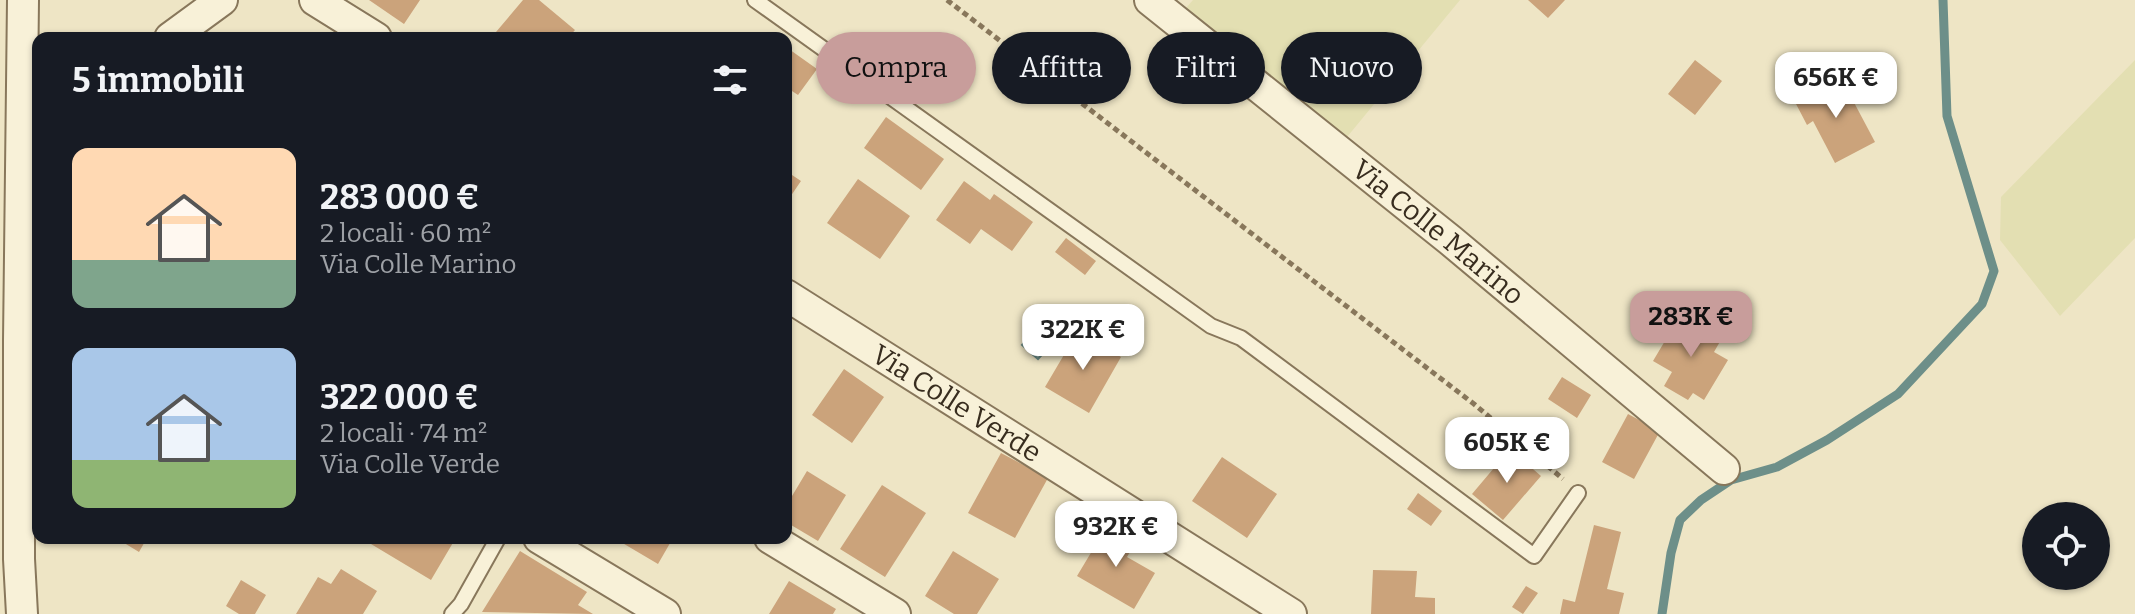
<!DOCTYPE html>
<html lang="it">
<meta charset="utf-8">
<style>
:root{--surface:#171b24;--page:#20242c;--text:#f1f3f6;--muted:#9ea1a6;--accent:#c89d9b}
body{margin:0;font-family:Bitter,serif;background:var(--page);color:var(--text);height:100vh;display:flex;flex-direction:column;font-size:30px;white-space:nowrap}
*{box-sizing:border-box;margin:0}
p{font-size:26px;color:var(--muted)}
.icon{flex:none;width:44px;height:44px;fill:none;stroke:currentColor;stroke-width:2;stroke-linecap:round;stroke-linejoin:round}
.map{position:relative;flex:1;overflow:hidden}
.side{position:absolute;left:32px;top:32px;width:760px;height:512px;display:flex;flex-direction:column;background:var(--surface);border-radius:16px;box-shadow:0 2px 6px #0004}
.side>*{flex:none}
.banner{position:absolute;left:816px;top:32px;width:760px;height:72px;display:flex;gap:16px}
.fabs{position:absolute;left:2022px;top:502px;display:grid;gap:16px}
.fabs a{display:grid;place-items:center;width:88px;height:88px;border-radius:50%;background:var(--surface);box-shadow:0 2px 6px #0004;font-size:40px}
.price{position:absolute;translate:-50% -68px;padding:0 18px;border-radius:16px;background:#fff;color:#222;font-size:26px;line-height:52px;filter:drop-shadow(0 2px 4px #0008)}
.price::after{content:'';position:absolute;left:50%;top:48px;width:24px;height:18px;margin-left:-12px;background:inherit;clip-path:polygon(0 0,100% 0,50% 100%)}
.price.selected{background:var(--accent);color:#111}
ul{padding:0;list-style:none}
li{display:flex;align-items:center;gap:24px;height:200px;padding:0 40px}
li span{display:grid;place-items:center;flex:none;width:224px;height:160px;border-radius:16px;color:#555}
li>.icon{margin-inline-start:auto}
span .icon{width:96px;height:96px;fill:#fffc;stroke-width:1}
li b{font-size:34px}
h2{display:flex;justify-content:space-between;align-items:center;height:96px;padding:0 40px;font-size:34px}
.pill{padding:0 28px;border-radius:36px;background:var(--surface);box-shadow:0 2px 6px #0004;font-size:28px;line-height:72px}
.pill.selected{background:var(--accent);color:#111}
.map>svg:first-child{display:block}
.farmland{fill:#e3dfb2}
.water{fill:#a6c1bb;stroke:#6d8f89;stroke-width:2}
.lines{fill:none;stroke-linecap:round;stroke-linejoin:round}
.stream{stroke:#6d8f89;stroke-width:9}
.building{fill:#cba37b}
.service-casing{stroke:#88775b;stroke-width:18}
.minor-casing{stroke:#88775b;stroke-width:34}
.path{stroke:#88775b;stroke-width:5;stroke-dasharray:6 4;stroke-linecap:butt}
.service{stroke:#f8f1d8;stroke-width:14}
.minor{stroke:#f8f1d8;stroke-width:30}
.labels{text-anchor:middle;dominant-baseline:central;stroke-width:6;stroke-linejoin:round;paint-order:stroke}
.street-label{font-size:28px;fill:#382d1f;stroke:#f5eed4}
</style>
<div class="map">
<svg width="2135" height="614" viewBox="0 0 2135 614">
<rect width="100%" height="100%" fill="#eee5c5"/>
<!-- farmland -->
<path class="farmland" d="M1193,0H1460L1347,137L1186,8Z
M2135,60V238L2060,316L2000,240L2001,197Z"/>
<!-- water -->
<path class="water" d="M1048,315L1065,329L1038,359L1022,345Z"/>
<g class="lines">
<!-- stream -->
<path class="stream" d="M1662,614L1671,553L1680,520L1701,500L1731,480L1777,467L1827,440L1898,394L1982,304L1994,271L1947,116L1943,0"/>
</g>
<!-- building -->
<path class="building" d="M369,0H420L404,24Z
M523,0H539L575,30L568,38H503L496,32Z
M1528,0H1565L1548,18Z
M786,47L817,69L798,95L786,87Z
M1695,60L1722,81L1695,115L1668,94Z
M1841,78L1875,142L1835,163L1813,121L1807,125L1795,102Z
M886,117L944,159L921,190L864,148Z
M786,171L801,181L786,203Z
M858,179L910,216L880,259L827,223Z
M964,181L990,200L994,194L1033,222L1012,251L981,229L970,244L936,220Z
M1066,238L1096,261L1085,275L1055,252Z
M1681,314L1722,338L1714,352L1728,360L1704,400L1693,393L1688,400L1664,386L1672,372L1653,361Z
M1078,331L1121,357L1089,413L1045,387Z
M844,369L884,397L852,443L812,415Z
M1562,377L1591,395L1577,418L1548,399Z
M1628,414L1660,431L1634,479L1602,462Z
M1510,449L1541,476L1503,520L1472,494Z
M1001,453L1048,478L1015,538L968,513Z
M1222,457L1277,494L1247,538L1192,501Z
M807,471L846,495L818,541L786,522V506Z
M882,485L926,513L885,577L840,549Z
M1418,493L1442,511L1431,526L1407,509Z
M1594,525L1621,532L1607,589L1624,593L1619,614H1560L1563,599L1575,602Z
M1107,526L1135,543L1127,557L1155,573L1134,609L1077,576Z
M116,538H147L139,552Z
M361,538H448L454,541L431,580Z
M614,538H673L658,564Z
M520,551L587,592L578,605L593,614L482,612Z
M953,551L999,579L977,614H954L925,596Z
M341,569L377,591L363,614H296L318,577L331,584Z
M1373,570L1417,571L1415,597L1435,598V614H1371Z
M241,580L266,595L255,614H239L226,606Z
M789,581L836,609L833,614H769Z
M1526,586L1538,593L1523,614L1512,607Z"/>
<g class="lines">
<defs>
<path id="service" d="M755,0L1211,326L1241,338L1534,556L1578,493
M452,614L461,604L498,538"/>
<g id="minor">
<path d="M315,0L376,38"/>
<path id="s1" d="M1150,0L1450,240L1724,469"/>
<path d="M170,38L222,0"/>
<path id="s2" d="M786,295L1291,614"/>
<path d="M539,538L665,614"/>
<path d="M770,538L895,614"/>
<path d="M22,614L19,559V341L23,0"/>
</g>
</defs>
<!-- service casing -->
<use href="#service" class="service-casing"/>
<!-- minor casing -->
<use href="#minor" class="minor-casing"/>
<!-- path -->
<path class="path" d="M947,0L1474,404L1563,479"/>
<!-- service -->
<use href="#service" class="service"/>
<!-- minor -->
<use href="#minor" class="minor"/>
</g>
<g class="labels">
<!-- street labels -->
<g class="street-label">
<text stroke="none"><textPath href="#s1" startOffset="370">Via Colle Marino</textPath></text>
<text stroke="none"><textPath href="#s2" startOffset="202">Via Colle Verde</textPath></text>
</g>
</g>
</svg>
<div class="fabs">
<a><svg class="icon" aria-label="locate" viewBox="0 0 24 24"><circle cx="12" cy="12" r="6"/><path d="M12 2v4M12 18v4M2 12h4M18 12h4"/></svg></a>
</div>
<b class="price" style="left:1836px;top:120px">656K €</b>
<b class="price selected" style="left:1691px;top:359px">283K €</b>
<b class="price" style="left:1083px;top:372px">322K €</b>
<b class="price" style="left:1507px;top:485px">605K €</b>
<b class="price" style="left:1116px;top:569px">932K €</b>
<div class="banner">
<a class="pill selected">Compra</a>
<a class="pill">Affitta</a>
<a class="pill">Filtri</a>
<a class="pill">Nuovo</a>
</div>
<section class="side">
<h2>5 immobili<svg class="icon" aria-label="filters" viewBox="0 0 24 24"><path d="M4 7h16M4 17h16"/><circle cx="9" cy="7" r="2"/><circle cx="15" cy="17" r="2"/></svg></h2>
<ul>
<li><span style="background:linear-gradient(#ffd9b3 70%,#7fa58c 0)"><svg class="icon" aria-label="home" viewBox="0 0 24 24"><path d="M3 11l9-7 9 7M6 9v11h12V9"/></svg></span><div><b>283 000 €</b><p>2 locali · 60 m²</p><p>Via Colle Marino</p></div></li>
<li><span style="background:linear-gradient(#a9c7e8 70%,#8fb573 0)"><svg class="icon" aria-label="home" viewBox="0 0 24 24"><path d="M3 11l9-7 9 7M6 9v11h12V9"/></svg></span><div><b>322 000 €</b><p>2 locali · 74 m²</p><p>Via Colle Verde</p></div></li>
</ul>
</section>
</div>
